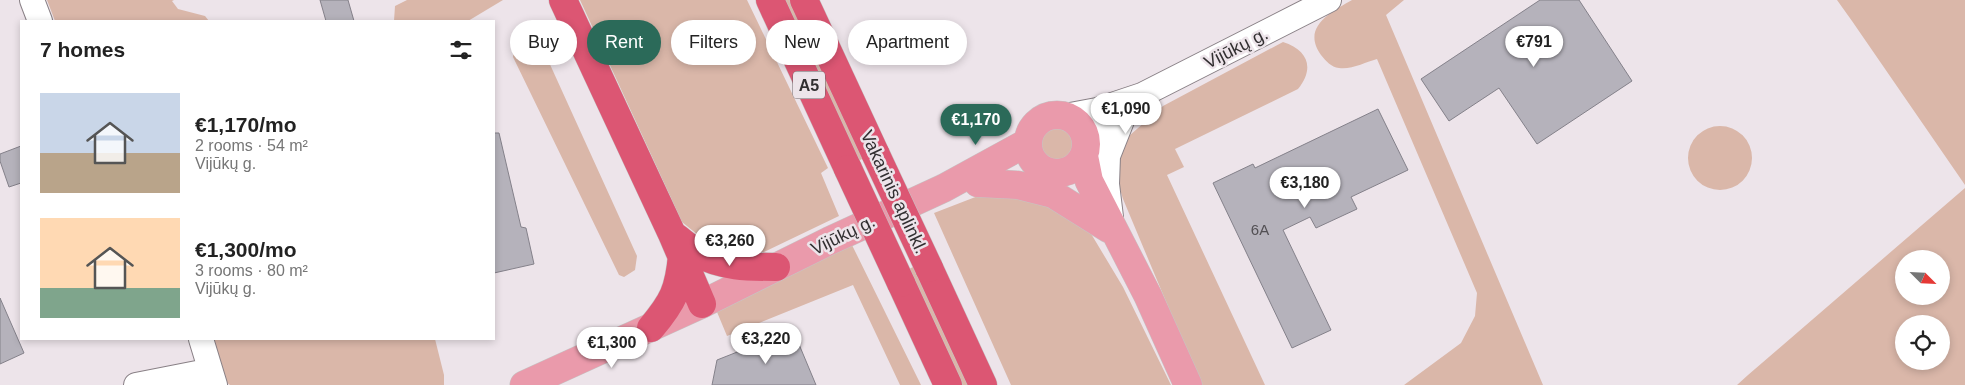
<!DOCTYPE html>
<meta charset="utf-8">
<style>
:root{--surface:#fff;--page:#f2f2f2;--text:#222;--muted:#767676;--accent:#2b6a59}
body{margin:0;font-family:Helvetica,sans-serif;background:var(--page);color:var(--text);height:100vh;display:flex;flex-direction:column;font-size:19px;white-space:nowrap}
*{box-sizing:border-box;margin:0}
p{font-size:16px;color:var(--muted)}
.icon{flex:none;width:28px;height:28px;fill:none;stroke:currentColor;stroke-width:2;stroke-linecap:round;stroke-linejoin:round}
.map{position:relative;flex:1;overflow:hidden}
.drawer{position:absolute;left:20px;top:20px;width:475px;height:320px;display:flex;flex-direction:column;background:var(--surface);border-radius:0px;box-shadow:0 2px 8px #0003}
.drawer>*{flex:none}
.banner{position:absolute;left:510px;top:20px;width:475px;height:45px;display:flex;gap:10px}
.needle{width:32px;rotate:114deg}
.controls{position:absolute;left:1895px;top:250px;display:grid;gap:10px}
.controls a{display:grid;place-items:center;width:55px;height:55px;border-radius:50%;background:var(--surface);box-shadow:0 2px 8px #0003;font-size:25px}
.price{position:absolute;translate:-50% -42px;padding:0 11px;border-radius:18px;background:#fff;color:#222;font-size:16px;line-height:32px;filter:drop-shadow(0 1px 2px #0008)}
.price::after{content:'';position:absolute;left:50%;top:30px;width:15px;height:11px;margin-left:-8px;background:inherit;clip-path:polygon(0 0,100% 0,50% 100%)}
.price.active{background:var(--accent);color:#fff}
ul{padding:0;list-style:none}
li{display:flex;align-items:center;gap:15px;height:125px;padding:0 20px}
li span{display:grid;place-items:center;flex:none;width:140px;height:100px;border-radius:0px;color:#555}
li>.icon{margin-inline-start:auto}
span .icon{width:60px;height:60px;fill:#fffc;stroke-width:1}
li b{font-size:21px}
h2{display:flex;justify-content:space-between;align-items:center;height:60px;padding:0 20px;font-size:21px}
.tag{padding:0 18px;border-radius:22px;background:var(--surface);box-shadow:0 2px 8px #0003;font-size:18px;line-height:45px}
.tag.active{background:var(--accent);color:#fff}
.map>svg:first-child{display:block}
.green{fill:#dab7a9;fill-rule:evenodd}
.building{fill:#b5b2bb;stroke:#84818a}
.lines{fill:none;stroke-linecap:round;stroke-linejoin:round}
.minor-casing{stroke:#898086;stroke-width:26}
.major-casing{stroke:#c6c5c5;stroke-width:29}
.highway-casing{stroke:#c6c5c5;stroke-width:29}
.minor{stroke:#fff;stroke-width:24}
.major{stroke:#ea9aab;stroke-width:28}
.highway{stroke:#dc5673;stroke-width:28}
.highway-bridge-casing{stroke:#c6c5c5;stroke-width:29;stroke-linecap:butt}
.highway-bridge{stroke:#dc5673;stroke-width:28}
.labels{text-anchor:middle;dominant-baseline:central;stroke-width:5;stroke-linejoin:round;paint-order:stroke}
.number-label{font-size:15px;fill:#535054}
.shield{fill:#ede4ea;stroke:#6a6568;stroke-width:1}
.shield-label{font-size:16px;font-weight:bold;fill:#322f31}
.street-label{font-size:18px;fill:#322f31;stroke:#ede4ea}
</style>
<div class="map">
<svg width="1965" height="385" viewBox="0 0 1965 385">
<rect width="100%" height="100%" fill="#ede4ea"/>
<!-- green -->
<path class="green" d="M47,0H174L172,1L178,9L205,16L209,21H55Z
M407,0H503L468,21H394L395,6Z
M580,0H747L828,168L821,173L839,216L764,252L726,250L698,235L682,222Z
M781,0H792L864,158L856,162Z
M1352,0H1404L1386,15L1543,385H1404L1461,343L1475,316L1477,293L1377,59C1366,62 1351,70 1339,68C1331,67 1326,61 1321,55C1301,27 1331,12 1352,0Z
M1837,0H1965V185L1852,21Z
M527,30L538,38L637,256L635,270L624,277L619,275L513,57L515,38Z
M1283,42C1308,50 1315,68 1298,89L1175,149L1184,167L1167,175L1265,385H1201L1123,199L1116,176L1117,155L1129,136L1163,106Z
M1688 158a32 32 0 1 1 64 0a32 32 0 1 1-64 0Z
M1041 144a16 16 0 1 1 32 0a16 16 0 1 1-32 0Z
M1965,188V385H1737L1748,375ZM1904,259H1941V296H1904ZM1904,324H1941V361H1904Z
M978,196L1037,197L1090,232L1123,287L1171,385H1011L934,213Z
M851,243L921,385H900L853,285L727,336L717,312Z
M915,266L971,385H962L907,270Z
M210,339H435L444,375V385H230L226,382Z"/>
<!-- building -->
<path class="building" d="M320,0H348L354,21H326Z
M1540,0H1579L1632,81L1537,144L1499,88L1449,121L1421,79Z
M1378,109L1408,170L1351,197L1357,209L1316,228L1310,217L1283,230L1331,330L1292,348L1213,183L1253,164L1255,168Z
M494,133H499L521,227L526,228L534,264L494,273Z
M21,146V183L9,187L0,161V154Z
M0,298L24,353L0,364Z
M793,330L816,385H712L717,360Z"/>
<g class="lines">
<defs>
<path id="minor" d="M32,0L40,21
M1065,116L1097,110L1142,95L1329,0
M1086,147L1121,113
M1111,217L1107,184L1108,156L1127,108
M201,339L215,385
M136,385L197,373L212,377"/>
<path id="major" d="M1028 144a29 29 0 1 1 58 0a29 29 0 1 1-58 0Z
M1084,156L1089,181L1148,296L1188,385
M978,183L1018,185L1053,194L1109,229
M524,385L702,304L829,241L944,188L1028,142"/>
<path id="highway" d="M563,0L672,234L702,304
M770,0L848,169
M804,0L876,155
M672,234C680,240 688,247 697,253C721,267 749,267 776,267
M929,268L983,385
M901,283L948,385
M651,328C673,302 679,290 682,255"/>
</defs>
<!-- minor casing -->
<use href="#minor" class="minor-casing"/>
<!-- major casing -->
<use href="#major" class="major-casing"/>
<!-- highway casing -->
<use href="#highway" class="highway-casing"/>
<!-- minor -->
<use href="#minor" class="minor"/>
<!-- major -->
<use href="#major" class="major"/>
<!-- highway -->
<use href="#highway" class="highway"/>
<defs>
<path id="highway-bridge" d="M876,155L929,268
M848,169L901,283"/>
</defs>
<!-- highway-bridge casing -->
<use href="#highway-bridge" class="highway-bridge-casing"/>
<!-- highway-bridge -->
<use href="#highway-bridge" class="highway-bridge"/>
</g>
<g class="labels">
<!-- number labels -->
<g class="number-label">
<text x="1260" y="229">6A</text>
</g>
<!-- shield labels -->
<rect class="shield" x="793" y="71.5" width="32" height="27" rx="4"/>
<g class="shield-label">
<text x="809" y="85">A5</text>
</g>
<!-- street labels -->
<g class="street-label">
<text transform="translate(1236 48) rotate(-27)">Vijūkų g.</text>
<text transform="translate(894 192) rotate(65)">Vakarinis aplinkl.</text>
<text transform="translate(843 235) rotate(-26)">Vijūkų g.</text>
</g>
</g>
</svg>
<div class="controls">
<a><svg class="needle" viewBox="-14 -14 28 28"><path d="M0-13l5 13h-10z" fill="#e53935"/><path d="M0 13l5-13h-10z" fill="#767676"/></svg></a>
<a><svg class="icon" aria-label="locate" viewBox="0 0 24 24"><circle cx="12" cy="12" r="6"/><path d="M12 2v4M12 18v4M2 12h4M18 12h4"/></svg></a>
</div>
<b class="price" style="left:1534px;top:68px">€791</b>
<b class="price" style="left:1126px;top:135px">€1,090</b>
<b class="price active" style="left:976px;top:146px">€1,170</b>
<b class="price" style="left:1305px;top:209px">€3,180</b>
<b class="price" style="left:730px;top:267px">€3,260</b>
<b class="price" style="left:766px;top:365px">€3,220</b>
<b class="price" style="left:612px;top:369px">€1,300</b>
<div class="banner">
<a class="tag">Buy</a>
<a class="tag active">Rent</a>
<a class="tag">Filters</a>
<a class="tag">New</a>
<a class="tag">Apartment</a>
</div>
<section class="drawer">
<h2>7 homes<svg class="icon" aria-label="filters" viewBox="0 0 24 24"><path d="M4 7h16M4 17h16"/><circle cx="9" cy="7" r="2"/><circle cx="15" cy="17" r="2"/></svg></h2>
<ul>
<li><span style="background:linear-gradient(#c9d6e8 60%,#b9a48a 0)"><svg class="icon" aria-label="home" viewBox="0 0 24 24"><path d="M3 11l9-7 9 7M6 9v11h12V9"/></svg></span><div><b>€1,170/mo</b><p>2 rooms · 54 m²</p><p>Vijūkų g.</p></div></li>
<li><span style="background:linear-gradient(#ffd9b3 70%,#7fa58c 0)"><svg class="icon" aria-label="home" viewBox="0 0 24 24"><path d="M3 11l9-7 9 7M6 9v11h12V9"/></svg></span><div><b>€1,300/mo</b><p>3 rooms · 80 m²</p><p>Vijūkų g.</p></div></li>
</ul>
</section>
</div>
